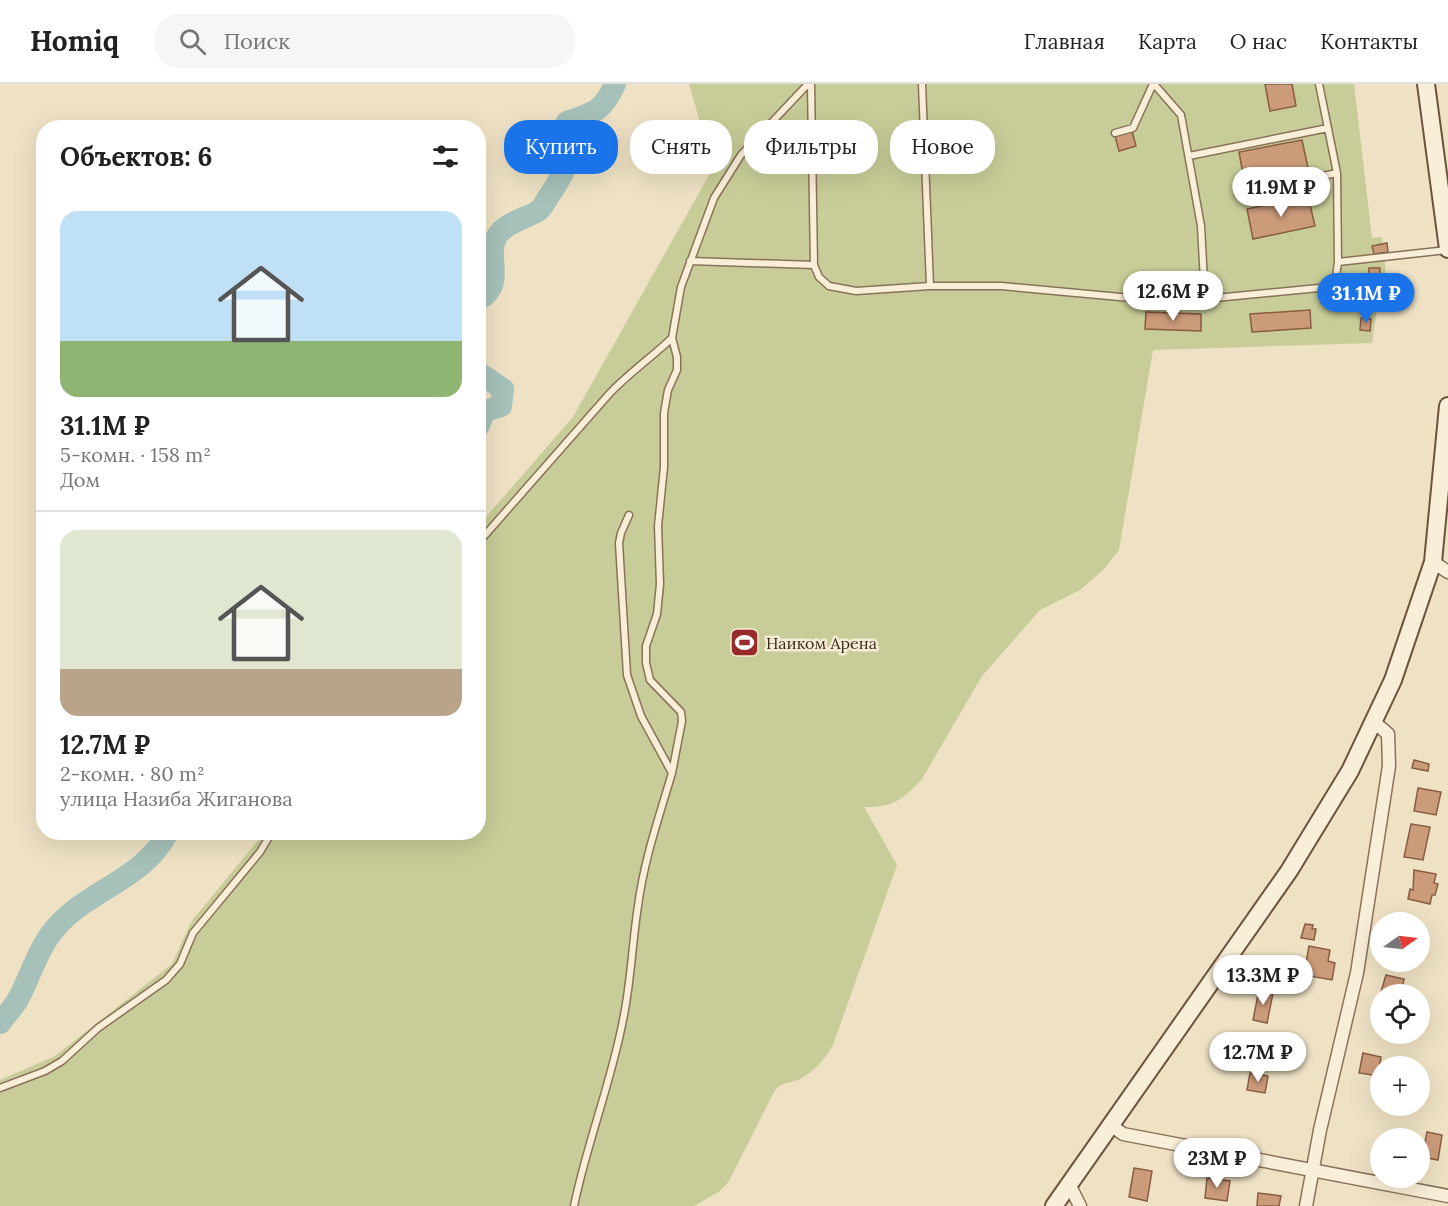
<!DOCTYPE html>
<html lang="ru">
<meta charset="utf-8">
<style>
:root{--surface:#fff;--page:#f6f6f6;--text:#222;--muted:#767676;--line:#e0e0e0;--accent:#1a73e8}
body{margin:0;font-family:Lora,serif;background:var(--page);color:var(--text);height:100vh;display:flex;flex-direction:column;font-size:22px;white-space:nowrap}
*{box-sizing:border-box;margin:0}
p{font-size:20px;color:var(--muted)}
.icon{flex:none;width:33px;height:33px;fill:none;stroke:currentColor;stroke-width:2;stroke-linecap:round;stroke-linejoin:round}
.map{position:relative;flex:1;overflow:hidden}
.panel{position:absolute;left:36px;top:36px;width:450px;height:720px;display:flex;flex-direction:column;background:var(--surface);border-radius:24px;box-shadow:0 6px 24px #0002}
.panel>*{flex:none}
.guide{position:absolute;left:504px;top:36px;width:570px;height:54px;display:flex;gap:12px}
.needle{width:39px;rotate:76deg}
.tools{position:absolute;left:1370px;top:828px;display:grid;gap:12px}
.tools a{display:grid;place-items:center;width:60px;height:60px;border-radius:50%;background:var(--surface);box-shadow:0 6px 24px #0002;font-size:30px}
.price{position:absolute;translate:-50% -51px;padding:0 14px;border-radius:21px;background:#fff;color:#222;font-size:20px;line-height:39px;filter:drop-shadow(0 2px 3px #0008)}
.price::after{content:'';position:absolute;left:50%;top:36px;width:18px;height:14px;margin-left:-9px;background:inherit;clip-path:polygon(0 0,100% 0,50% 100%)}
.price.active{background:var(--accent);color:#fff}
ul{padding:0;list-style:none}
li{display:grid;align-content:center;gap:12px;height:318px;padding:0 24px}
li+li{border-top:2px solid var(--line)}
li span{display:grid;place-items:center;height:186px;border-radius:18px;color:#555}
li>.icon{margin-inline-start:auto}
span .icon{width:108px;height:108px;fill:#fffc;stroke-width:1}
li b{font-size:26px}
h2{display:flex;justify-content:space-between;align-items:center;height:72px;padding:0 24px;font-size:26px}
.pill{padding:0 21px;border-radius:24px;background:var(--surface);box-shadow:0 6px 24px #0002;font-size:21px;line-height:54px}
.pill.active{background:var(--accent);color:#fff}
header{display:flex;align-items:center;gap:36px;box-sizing:border-box;height:84px;padding:0 30px;background:var(--surface);border-bottom:2px solid var(--line)}
header strong{font-size:28px}
nav{display:flex;gap:33px;margin-inline-start:auto;font-size:21px}
.search{width:420px;height:54px;background:var(--page);display:flex;align-items:center;gap:15px;box-sizing:border-box;padding:0 21px;border-radius:24px;color:var(--muted);font-size:22px}
.map>svg:first-child{display:block}
.green{fill:#c7cc98}
.lines{fill:none;stroke-linecap:round;stroke-linejoin:round}
.river{stroke:#a6c1b9;stroke-width:22}
.building{fill:#cc9b7a;stroke:#885c40;stroke-width:1.5}
.lane-casing{stroke:#89725a;stroke-width:9}
.street-casing{stroke:#89725a;stroke-width:15}
.secondary-casing{stroke:#6b543d;stroke-width:20}
.lane{stroke:#f9eed7;stroke-width:6}
.street{stroke:#f9eed7;stroke-width:12}
.secondary{stroke:#f9eed7;stroke-width:16}
.labels{text-anchor:middle;dominant-baseline:central;stroke-width:5;stroke-linejoin:round;paint-order:stroke}
.poi-label{font-size:16px;fill:#392b1e;stroke:#f6ebd4;text-anchor:start}
</style>
<header>
<strong>Homiq</strong>
<div class="search"><svg class="icon" aria-label="search" viewBox="0 0 24 24"><circle cx="10" cy="10" r="6"/><path d="M15 15l6 6"/></svg>Поиск</div>
<nav><a>Главная</a><a>Карта</a><a>О нас</a><a>Контакты</a></nav>
</header>
<div class="map">
<svg width="1448" height="1122" viewBox="0 0 1448 1122">
<rect width="100%" height="100%" fill="#eee1c4"/>
<!-- green -->
<path class="green" d="M689,0H1354L1372,154L1382,153L1388,209L1379,210L1372,259L1153,266L1119,466L1103,486L1080,506L1040,526L982,592L922,695C903,715 893,724 864,723L897,781L833,961C825,975 815,987 800,995C791,999 782,998 775,1006L729,1097L720,1107L694,1122H0V996L55,972L172,880L191,838L264,749L478,748L479,441L573,333L713,84Z"/>
<g class="lines">
<!-- river -->
<path class="river" d="M478,216C510,198 480,169 501,147C512,136 525,135 538,127C543,124 547,114 551,109C563,90 578,70 560,51L567,38C594,29 603,27 615,0
M478,288L503,305L501,322L485,327L478,343
M0,939C5,932 12,925 17,917C29,896 36,870 50,851C81,807 143,798 168,748"/>
</g>
<!-- building -->
<path class="building" d="M1265,0H1292L1296,22L1270,27Z
M1132,47L1136,62L1119,67L1115,52Z
M1302,56L1308,84L1244,96L1239,68Z
M1308,112L1315,142L1253,155L1247,125Z
M1387,159L1388,168L1374,170L1372,162Z
M1369,184H1380L1379,200H1368Z
M1310,226L1311,244L1252,248L1250,230Z
M1146,228L1201,230V247L1145,245Z
M1361,234L1371,235L1370,247L1360,246Z
M1414,676L1429,680L1428,687L1412,684Z
M1418,704L1441,708L1436,731L1414,727Z
M1411,740L1430,743L1423,776L1404,773Z
M1414,786L1436,790L1434,799L1438,800L1435,811H1432L1430,820L1408,815L1410,805L1413,806Z
M1305,840L1313,841L1312,845H1316L1314,856L1301,854Z
M1309,862L1330,866L1328,877L1335,879L1332,896L1304,891Z
M1386,891L1404,895L1401,910L1380,911Z
M1259,906L1273,909L1267,939L1253,936Z
M1269,961L1285,964L1281,986L1265,983Z
M1363,969L1381,973L1378,992L1359,989Z
M1250,989L1268,992L1265,1009L1247,1006Z
M1427,1048L1442,1051L1438,1076L1422,1073L1423,1066L1419,1065L1420,1057L1425,1058Z
M1134,1084L1152,1087L1147,1117L1129,1113Z
M1207,1094L1230,1097L1227,1117L1205,1114Z
M1258,1109L1281,1112L1279,1122H1257Z"/>
<g class="lines">
<defs>
<path id="lane" d="M811,0L814,181L819,193L829,202L856,207L930,202H1001L1174,218L1329,203L1335,200L1338,178L1337,89L1319,0
M922,0L930,202
M1154,0L1181,31L1201,142L1205,216
M1115,49L1133,44L1153,0
M1189,72L1328,44
M1238,110L1337,89
M690,177L814,181
M1338,178L1447,166
M478,459L610,309C629,289 652,273 672,254
M672,689L682,637L681,628L650,596L646,579V562L657,530L660,500L658,442L664,383V329L668,306L677,286V273L672,254L681,203L714,114L741,71L808,0
M0,1004L45,987L62,977L98,944L166,896L180,880L193,849L260,768L272,748
M574,1122C587,1059 611,999 623,936C631,899 632,860 638,822C644,776 659,733 672,689L641,632L627,591L619,459L621,449L629,431"/>
<path id="street" d="M1433,478L1448,488
M1111,1041L1123,1050L1448,1112
M1069,1100L1080,1122
M1306,1122L1320,1046L1357,889L1389,682L1388,650L1373,637"/>
<path id="secondary" d="M1426,0L1448,165
M1054,1122L1289,787L1350,687L1393,596L1433,478L1448,322"/>
</defs>
<!-- lane casing -->
<use href="#lane" class="lane-casing"/>
<!-- street casing -->
<use href="#street" class="street-casing"/>
<!-- secondary casing -->
<use href="#secondary" class="secondary-casing"/>
<!-- lane -->
<use href="#lane" class="lane"/>
<!-- street -->
<use href="#street" class="street"/>
<!-- secondary -->
<use href="#secondary" class="secondary"/>
</g>
<!-- icons -->
<defs>
<symbol id="stadium-square" viewBox="-11 -11 22 22"><rect x="-9" y="-9" width="18" height="18" rx="4" fill="#982a2c" stroke="#f6ebd4"/><path d="M0-5a6.5 5 0 1 0 0 10a6.5 5 0 1 0 0-10ZM-3.5-1.8h7v3.6h-7Z" fill="#fff"/></symbol>
</defs>
<g fill-rule="evenodd">
<use href="#stadium-square" x="728" y="542" width="33" height="33"/>
</g>
<g class="labels">
<!-- poi labels -->
<g class="poi-label">
<text x="766" y="559">Наиком Арена</text>
</g>
</g>
</svg>
<div class="tools">
<a><svg class="needle" viewBox="-14 -14 28 28"><path d="M0-13l5 13h-10z" fill="#e53935"/><path d="M0 13l5-13h-10z" fill="#767676"/></svg></a>
<a><svg class="icon" aria-label="locate" viewBox="0 0 24 24"><circle cx="12" cy="12" r="6"/><path d="M12 2v4M12 18v4M2 12h4M18 12h4"/></svg></a>
<a>+</a>
<a>−</a>
</div>
<b class="price" style="left:1281px;top:134px">11.9M ₽</b>
<b class="price" style="left:1173px;top:238px">12.6M ₽</b>
<b class="price active" style="left:1366px;top:240px">31.1M ₽</b>
<b class="price" style="left:1263px;top:922px">13.3M ₽</b>
<b class="price" style="left:1258px;top:999px">12.7M ₽</b>
<b class="price" style="left:1217px;top:1105px">23M ₽</b>
<div class="guide">
<a class="pill active">Купить</a>
<a class="pill">Снять</a>
<a class="pill">Фильтры</a>
<a class="pill">Новое</a>
</div>
<section class="panel">
<h2>Объектов: 6<svg class="icon" aria-label="filters" viewBox="0 0 24 24"><path d="M4 7h16M4 17h16"/><circle cx="9" cy="7" r="2"/><circle cx="15" cy="17" r="2"/></svg></h2>
<ul>
<li><span style="background:linear-gradient(#bfe0f5 70%,#8fb573 0)"><svg class="icon" aria-label="home" viewBox="0 0 24 24"><path d="M3 11l9-7 9 7M6 9v11h12V9"/></svg></span><div><b>31.1M ₽</b><p>5-комн. · 158 m²</p><p>Дом</p></div></li>
<li><span style="background:linear-gradient(#dfe7d0 75%,#b9a48a 0)"><svg class="icon" aria-label="home" viewBox="0 0 24 24"><path d="M3 11l9-7 9 7M6 9v11h12V9"/></svg></span><div><b>12.7M ₽</b><p>2-комн. · 80 m²</p><p>улица Назиба Жиганова</p></div></li>
</ul>
</section>
</div>
